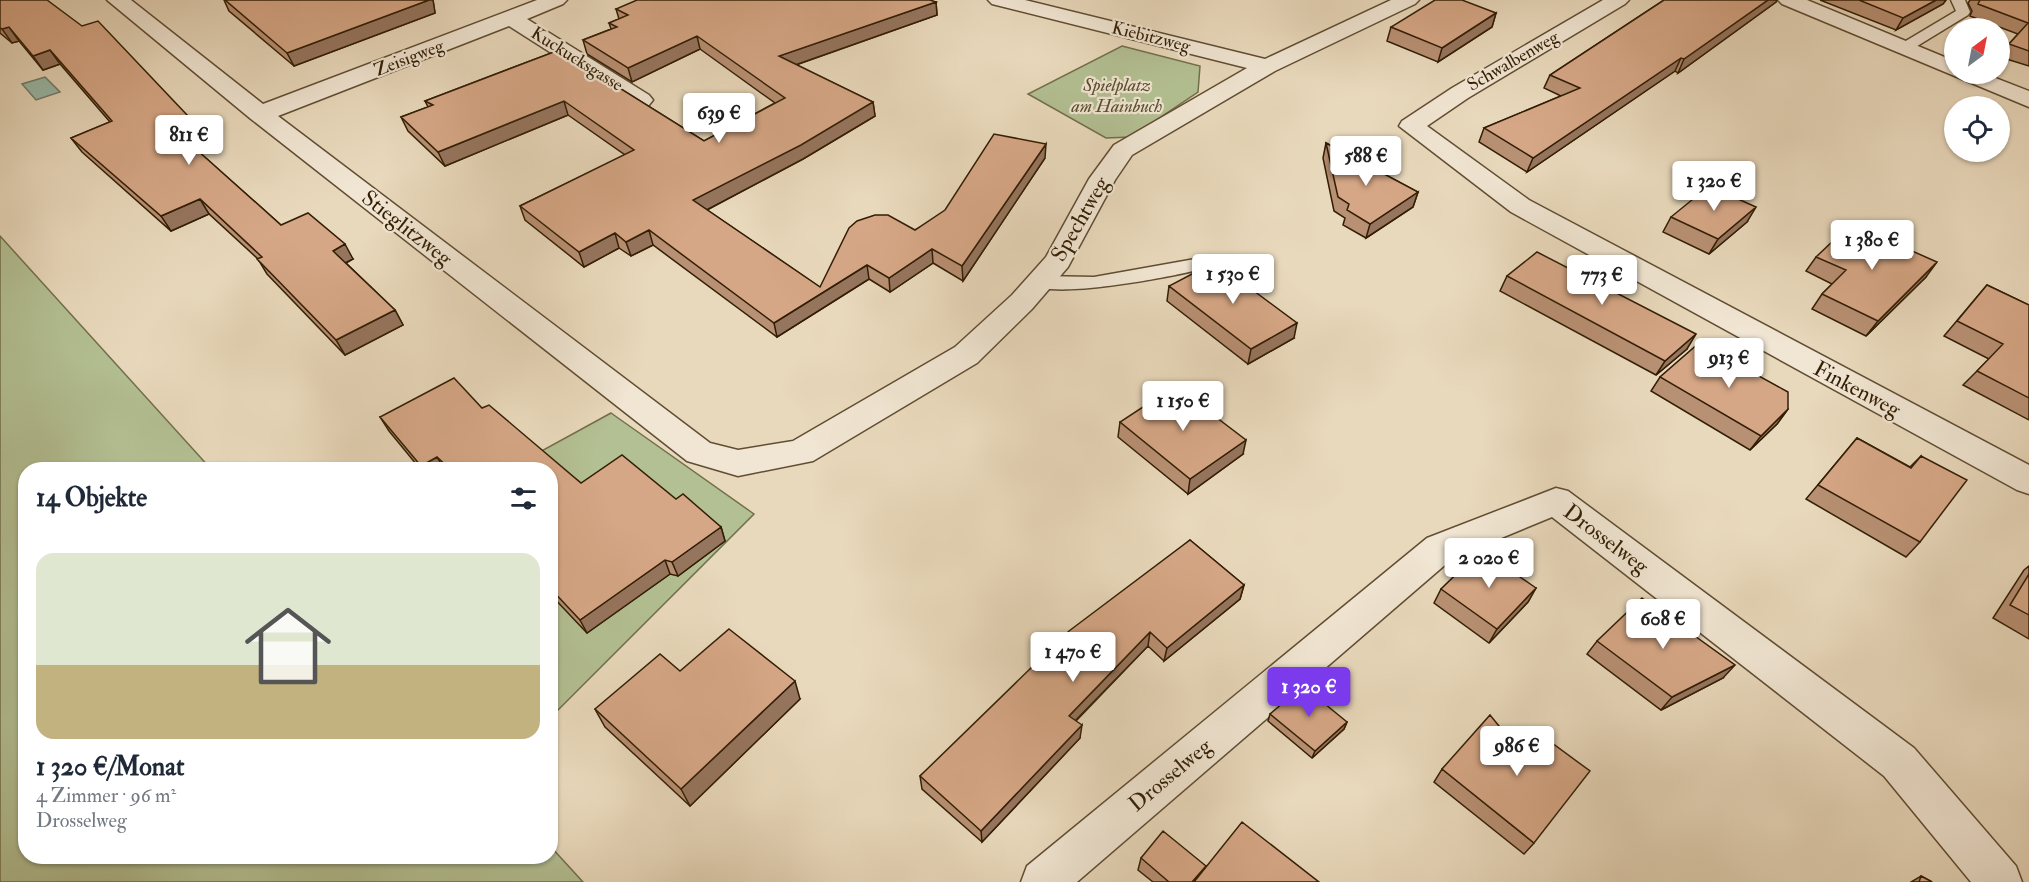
<!DOCTYPE html>
<html lang="de">
<meta charset="utf-8">
<style>
:root{--surface:#fff;--page:#f2f2f3;--text:#1f2937;--muted:#747a83;--accent:#7c3aed}
body{margin:0;font-family:"IM FELL Double Pica",serif;background:var(--page);color:var(--text);height:100vh;display:flex;flex-direction:column;font-size:22px;white-space:nowrap}
*{box-sizing:border-box;margin:0}
p{font-size:20px;color:var(--muted)}
.icon{flex:none;width:33px;height:33px;fill:none;stroke:currentColor;stroke-width:2;stroke-linecap:round;stroke-linejoin:round}
.map{position:relative;flex:1;overflow:hidden}
.drawer{position:absolute;left:18px;top:462px;width:540px;height:402px;display:flex;flex-direction:column;background:var(--surface);border-radius:24px;box-shadow:0 2px 4px #0004}
.drawer>*{flex:none}
.needle{width:39px;rotate:32deg}
.tools{position:absolute;left:1944px;top:18px;display:grid;gap:12px}
.tools a{display:grid;place-items:center;width:66px;height:66px;border-radius:50%;background:var(--surface);box-shadow:0 2px 4px #0004;font-size:30px}
.price{position:absolute;translate:-50% -51px;padding:0 14px;border-radius:6px;background:#fff;color:#222;font-size:20px;line-height:39px;filter:drop-shadow(0 2px 3px #0008)}
.price::after{content:'';position:absolute;left:50%;top:36px;width:18px;height:14px;margin-left:-9px;background:inherit;clip-path:polygon(0 0,100% 0,50% 100%)}
.price.selected{background:var(--accent);color:#fff}
ul{padding:0;list-style:none}
li{display:grid;align-content:center;gap:12px;height:318px;padding:0 18px}
li span{display:grid;place-items:center;height:186px;border-radius:18px;color:#555}
li>.icon{margin-inline-start:auto}
span .icon{width:108px;height:108px;fill:#fffc;stroke-width:1}
li b{font-size:26px}
h2{display:flex;justify-content:space-between;align-items:center;height:72px;padding:0 18px;font-size:26px}
.map>svg:first-child{display:block}
.green{fill:#b3c093;stroke:#726f4c;stroke-width:1.5}
.water{fill:#99bbab;stroke:#707c69;stroke-width:1.5}
.lines{fill:none;stroke-linecap:round;stroke-linejoin:round}
.service-casing{stroke:#604d33;stroke-width:3}
.minor-casing{stroke:#604d33;stroke-width:3}
.service{fill:#f1e6d3;fill-rule:evenodd}
.minor{fill:#f1e6d3;fill-rule:evenodd}
.wall{fill:#b89073;stroke:#321e05;stroke-width:1.5}
.shaded-wall{fill:#96755e;stroke:#321e05;stroke-width:1.5}
.building{fill:#d6a786;stroke:#321e05;stroke-width:1.5}
.labels{text-anchor:middle;dominant-baseline:central;stroke-width:4.5;stroke-linejoin:round;paint-order:stroke}
.far-street-label{font-size:18px;fill:#321e05;stroke:#f1e6d3}
.far-park-label{font-size:18px;font-style:italic;fill:#594f30;stroke:#f1e6d3}
.street-label{font-size:22px;fill:#321e05;stroke:#f1e6d3}
</style>
<div class="map">
<svg width="2029" height="882" viewBox="0 0 2029 882">
<rect width="100%" height="100%" fill="#e9d9bc"/>
<filter id="stains"><feTurbulence type="fractalNoise" baseFrequency=".00333" numOctaves="4"/><feColorMatrix values="0 0 0 0 .2 0 0 0 0 .09 0 0 0 0 .02 0 0 0 .5 -.17"/></filter>
<radialGradient id="worn" r=".72"><stop offset=".6" stop-color="#630" stop-opacity="0"/><stop offset="1" stop-color="#630" stop-opacity=".3"/></radialGradient>
<!-- green -->
<path class="green" d="M1122,46L1200,66L1198,92L1131,137L1106,138L1028,94Z
M0,236L211,469L26,470V856H550L551,847L583,882H0Z
M611,413L754,514L551,717L550,470H507Z"/>
<!-- water -->
<path class="water" d="M45,77L60,92L36,100L22,84Z"/>
<g class="lines">
<defs>
<path id="service" d="M1951,0H1965L1970,12L1968,15L1909,51H1899V45L1956,11Z
M1195,259L1201,261L1204,265L1201,269C1177,276 1043,302 1030,282L1039,276L1094,277Z"/>
<path id="minor" d="M107,0H131L263,104L537,0H567L563,4L527,19L649,95L653,100L649,105H633L509,26L278,116L710,443L738,450L793,441L955,347L1012,295L1046,257L1089,179L1114,145L1247,68L992,4L988,0H1025L1265,59L1391,0H1419L1415,4L1275,71L1132,155L1115,180L1068,267L1032,309L977,363L813,461L738,476L687,461L251,119Z
M1603,0H1629L1625,4L1468,98L1427,126L1529,200L2029,465V494L2017,490L1511,212L1399,126L1402,121L1452,88Z
M1778,0H1807L1954,61V74H1985L2029,91V107L1782,4Z
M1556,488L1568,491L1914,748L2016,866L2022,882H1971L1884,776L1552,517L1453,558L1077,882H1021L1027,866L1427,538Z"/>
</defs>
<!-- service casing -->
<use href="#service" class="service-casing"/>
<!-- minor casing -->
<use href="#minor" class="minor-casing"/>
<!-- service -->
<use href="#service" class="service"/>
<!-- minor -->
<use href="#minor" class="minor"/>
</g>
<!-- wall -->
<path class="wall" d="M0,0L197,130L182,137L281,225L353,259L346,263L395,310L403,325L345,355L267,274L258,259L209,214L171,231L82,152L71,138L110,122L60,64L43,70L19,41L12,43L0,33Z
M224,0H433L435,13L294,66L229,11Z
M1664,0H1777L1776,2L1678,73L1675,71L1527,172L1479,142L1484,128L1561,96L1544,88L1550,75Z
M1820,0H1946L1943,4L1896,30Z
M1970,0H2029V66L2000,57L2009,44L2018,34L1970,16L1972,11L1968,3Z
M936,2L937,15L796,65L873,102L875,116L803,159L707,210L820,287L915,230L1045,158L963,281L933,263L890,292L869,279L777,337L653,245L631,256L619,248L584,267L525,220L520,206L625,155L568,115L445,166L408,131L401,117L428,107L425,101L559,50L704,141L775,103L700,49L632,82L587,54L583,40L611,29L609,23L619,19L616,9Z
M1496,13L1492,27L1438,62L1387,41L1391,27Z
M1326,143L1418,192L1413,207L1366,238L1343,225L1345,218L1334,211L1323,158Z
M1671,217L1747,222L1709,254L1663,232Z
M1816,257L1926,277L1866,336L1812,309L1822,294L1832,284L1806,271Z
M1507,276L1687,349L1656,375L1500,291Z
M1987,285L2029,305V420L1963,385L1989,359L1944,336Z
M1169,286L1294,338L1248,364L1167,301Z
M1660,377L1788,409L1777,424L1750,450L1651,391Z
M482,408L581,483L676,499L721,527L725,541L678,576L670,574L587,633L550,594V470H421L389,431L380,417Z
M1120,422L1243,454L1188,494L1118,437Z
M1857,438L1910,467L1921,456L1920,542L1906,557L1806,499Z
M1190,540L1244,585L1240,599L1164,661L1148,646L1076,721L1080,738L982,842L922,789L920,776Z
M2029,566V639L1993,618L2024,570Z
M1536,588L1528,602L1489,643L1434,603L1441,589Z
M1597,641L1723,678L1661,710L1587,654Z
M680,671L800,699L690,806L605,727L595,709Z
M1270,714L1347,722L1344,729L1312,758L1268,721Z
M1442,769L1534,843L1524,854L1434,782Z
M1141,858L1206,866L1319,882H1153L1138,870Z
M1921,876L1932,882H1911Z"/>
<!-- shaded-wall -->
<path class="shaded-wall" d="M429,0H433L435,13L294,66L287,53Z
M1768,0H1777L1776,2L1678,73L1684,59Z
M1936,0H1946L1943,4L1896,30L1903,18Z
M936,2L937,15L781,70L779,56Z
M1496,13L1492,27L1438,62L1442,48Z
M9,27L19,41L12,43L2,29Z
M697,36L700,49L632,82L628,68Z
M50,50L60,64L43,70L33,56Z
M1681,58L1675,71L1527,172L1533,158Z
M564,101L568,115L445,166L438,152Z
M873,102L875,116L803,159L697,215L693,200Z
M188,116L197,130L177,139L168,124Z
M1046,144L1045,158L963,281L962,266Z
M1418,192L1413,207L1366,238L1370,224Z
M200,199L209,214L171,231L161,216Z
M1756,207L1747,222L1709,254L1718,239Z
M649,230L653,245L631,256L626,242Z
M615,233L619,248L584,267L579,252Z
M345,244L353,259L341,265L333,251Z
M932,249L933,263L890,292L889,278Z
M1937,262L1926,277L1866,336L1878,321Z
M867,265L869,279L777,337L774,323Z
M395,310L403,325L345,355L336,340Z
M1297,323L1294,338L1248,364L1251,349Z
M1696,334L1687,349L1656,375L1665,361Z
M1788,409L1777,424L1750,450L1761,436Z
M1246,440L1243,454L1188,494L1190,479Z
M437,457L445,470H423L421,466Z
M721,527L725,541L678,576L672,562Z
M665,560L670,574L587,633L580,620Z
M1244,585L1240,599L1164,661L1167,648Z
M1536,588L1528,602L1489,643L1497,629Z
M1150,632L1148,646L1068,728L1069,716Z
M1735,665L1723,678L1661,710L1672,697Z
M795,681L800,699L690,806L681,789Z
M1347,722L1344,729L1312,758L1315,751Z
M1082,725L1080,738L982,842L981,831Z"/>
<!-- building -->
<path class="building" d="M0,0H47L82,26L98,21L188,116L168,124L281,225L308,213L345,244L333,251L395,310L336,340L257,259L262,257L200,199L161,216L71,138L112,121L50,50L33,56L9,27L2,29L0,28Z
M225,0H429L287,53Z
M637,0H930L936,2L779,56L873,102L801,145L693,200L820,287L849,228L857,221L875,215H888L915,230L945,210L994,134L1046,144L962,266L932,249L889,278L867,265L774,323L649,230L626,242L615,233L579,252L520,206L634,150L564,101L438,152L401,117L433,105L425,101L559,50L704,141L785,98L697,36L628,68L583,40L617,27L609,23L628,15L616,9Z
M1435,0H1462L1496,13L1442,48L1391,27Z
M1664,0H1768L1684,59L1681,58L1533,158L1484,128L1580,88L1550,75Z
M1859,0H1936L1903,18Z
M1980,0H2029V51L2009,44L2028,23L1978,4Z
M1326,143L1418,192L1370,224L1347,210L1349,204L1338,197Z
M1709,186L1756,207L1718,239L1671,217Z
M1851,224L1937,262L1878,321L1822,294L1846,270L1816,257Z
M1537,252L1696,334L1665,361L1507,276Z
M1215,262L1297,323L1251,349L1169,286Z
M1987,285L2029,305V398L1977,371L2003,344L1957,321Z
M1699,343L1788,392V409L1761,436L1660,377Z
M454,378L482,408L489,405L581,483L622,455L676,499L683,494L721,527L672,562L665,560L580,620L550,588V470H451L437,457L421,466L380,417Z
M1175,386L1246,440L1190,479L1120,422Z
M1857,438L1911,468L1921,456L1967,480L1920,542L1818,485Z
M1190,540L1244,585L1167,648L1150,632L1069,716L1082,725L981,831L920,776L1069,631Z
M1481,550L1536,588L1497,629L1441,589Z
M2029,574V615L2010,605Z
M1642,598L1735,665L1672,697L1597,641Z
M729,629L795,681L681,789L595,709L660,654L680,671Z
M1303,686L1347,722L1315,751L1270,714Z
M1490,715L1517,748L1533,729L1590,771L1534,843L1442,769Z
M1242,822L1319,882H1194Z
M1163,831L1206,866L1192,882H1169L1141,858Z
M1921,876L1932,882H1919Z"/>
<g class="labels">
<!-- far-street labels -->
<g class="far-street-label">
<text transform="translate(1151 37) rotate(14)">Kiebitzweg</text>
<text transform="translate(409 58) rotate(-21)">Zeisigweg</text>
<text transform="translate(577 59) rotate(32)">Kuckucksgasse</text>
<text transform="translate(1513 61) rotate(-30)">Schwalbenweg</text>
</g>
<!-- far-park labels -->
<g class="far-park-label">
<text x="1117" y="85">Spielplatz<tspan x="1117" dy="21">am Hainbuch</tspan></text>
</g>
<!-- street labels -->
<g class="street-label">
<text transform="translate(1080 219) rotate(-60)">Spechtweg</text>
<text transform="translate(407 228) rotate(38)">Stieglitzweg</text>
<text transform="translate(1857 389) rotate(28)">Finkenweg</text>
<text transform="translate(1606 539) rotate(37)">Drosselweg</text>
<text transform="translate(1170 775) rotate(-40)">Drosselweg</text>
</g>
</g>
<rect width="100%" height="100%" filter="url(#stains)"/>
<rect width="100%" height="100%" fill="url(#worn)"/>
</svg>
<div class="tools">
<a><svg class="needle" viewBox="-14 -14 28 28"><path d="M0-13l5 13h-10z" fill="#e53935"/><path d="M0 13l5-13h-10z" fill="#747a83"/></svg></a>
<a><svg class="icon" aria-label="locate" viewBox="0 0 24 24"><circle cx="12" cy="12" r="6"/><path d="M12 2v4M12 18v4M2 12h4M18 12h4"/></svg></a>
</div>
<b class="price" style="left:719px;top:144px">639 €</b>
<b class="price" style="left:189px;top:166px">811 €</b>
<b class="price" style="left:1366px;top:187px">588 €</b>
<b class="price" style="left:1714px;top:212px">1 320 €</b>
<b class="price" style="left:1872px;top:271px">1 380 €</b>
<b class="price" style="left:1233px;top:305px">1 530 €</b>
<b class="price" style="left:1602px;top:306px">773 €</b>
<b class="price" style="left:1729px;top:389px">913 €</b>
<b class="price" style="left:1183px;top:432px">1 150 €</b>
<b class="price" style="left:1489px;top:589px">2 020 €</b>
<b class="price" style="left:1663px;top:650px">608 €</b>
<b class="price" style="left:1073px;top:683px">1 470 €</b>
<b class="price selected" style="left:1309px;top:718px">1 320 €</b>
<b class="price" style="left:1517px;top:777px">986 €</b>
<section class="drawer">
<h2>14 Objekte<svg class="icon" aria-label="filters" viewBox="0 0 24 24"><path d="M4 7h16M4 17h16"/><circle cx="9" cy="7" r="2"/><circle cx="15" cy="17" r="2"/></svg></h2>
<ul>
<li><span style="background:linear-gradient(#dfe7d0 60%,#c2b280 0)"><svg class="icon" aria-label="home" viewBox="0 0 24 24"><path d="M3 11l9-7 9 7M6 9v11h12V9"/></svg></span><div><b>1 320 €/Monat</b><p>4 Zimmer · 96 m²</p><p>Drosselweg</p></div></li>
</ul>
</section>
</div>
